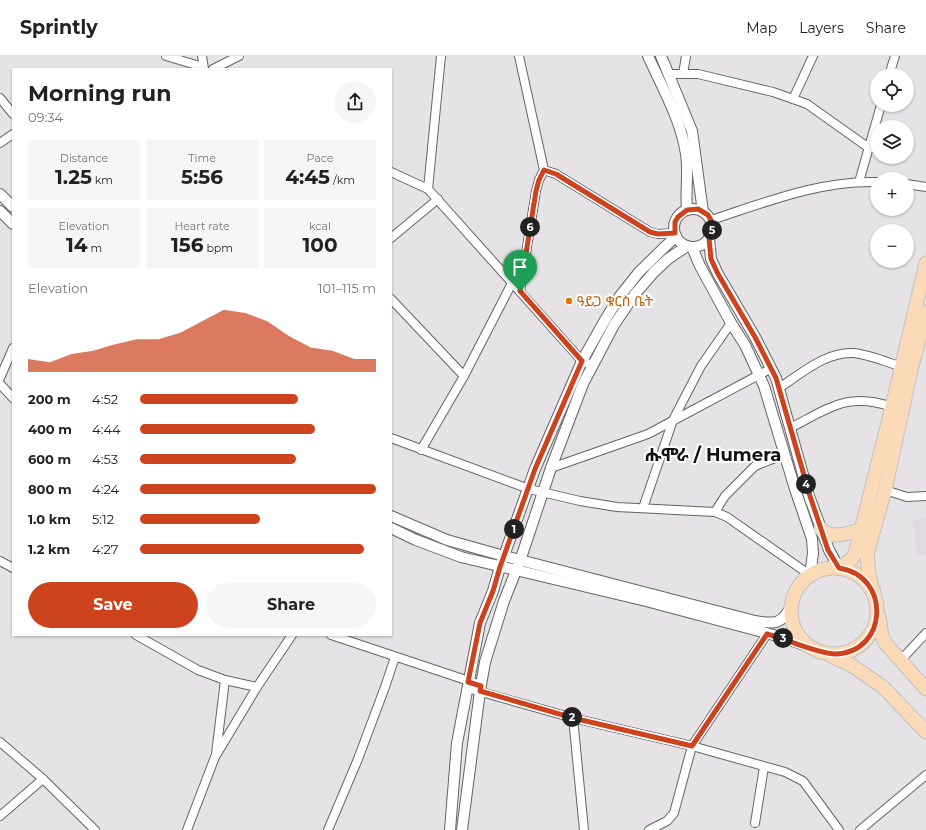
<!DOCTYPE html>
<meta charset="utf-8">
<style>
:root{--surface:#fff;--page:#f6f6f6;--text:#222;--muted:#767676;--line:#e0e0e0;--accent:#cc431d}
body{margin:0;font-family:Montserrat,"Noto Sans Ethiopic",sans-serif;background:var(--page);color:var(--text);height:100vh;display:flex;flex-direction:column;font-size:15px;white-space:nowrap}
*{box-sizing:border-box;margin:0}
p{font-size:13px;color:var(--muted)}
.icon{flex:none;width:22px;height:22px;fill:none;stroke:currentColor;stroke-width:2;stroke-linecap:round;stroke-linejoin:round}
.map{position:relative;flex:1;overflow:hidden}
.side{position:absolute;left:12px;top:12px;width:380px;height:568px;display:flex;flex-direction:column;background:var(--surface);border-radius:0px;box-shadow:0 1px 3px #0004}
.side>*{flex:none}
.fabs{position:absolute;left:870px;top:12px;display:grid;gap:8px}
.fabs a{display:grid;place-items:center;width:44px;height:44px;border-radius:50%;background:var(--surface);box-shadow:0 1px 3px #0004;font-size:20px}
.pin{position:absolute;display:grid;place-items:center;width:34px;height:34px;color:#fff;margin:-41px -17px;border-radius:50% 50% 50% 0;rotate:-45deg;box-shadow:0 0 4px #0007}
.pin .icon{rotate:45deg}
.km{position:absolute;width:20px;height:20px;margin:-10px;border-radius:50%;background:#222;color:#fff;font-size:11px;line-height:20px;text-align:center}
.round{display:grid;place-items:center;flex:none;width:42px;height:42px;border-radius:21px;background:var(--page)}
.headline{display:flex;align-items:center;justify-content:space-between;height:68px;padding:0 16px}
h1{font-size:22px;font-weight:700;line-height:30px}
.figures{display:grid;grid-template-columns:repeat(3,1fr);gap:6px;height:68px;padding:4px 16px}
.figures div{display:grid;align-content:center;border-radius:0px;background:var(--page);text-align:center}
.figures b{font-size:20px;font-weight:700}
.figures small{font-size:11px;font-weight:400}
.figures p{font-size:11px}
.chart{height:112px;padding:8px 16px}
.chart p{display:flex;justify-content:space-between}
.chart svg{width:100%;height:72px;margin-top:4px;fill:var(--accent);opacity:.7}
.primary-button{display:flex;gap:8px;margin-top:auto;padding:8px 16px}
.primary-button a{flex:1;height:46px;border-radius:24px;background:var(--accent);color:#fff;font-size:16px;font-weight:700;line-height:46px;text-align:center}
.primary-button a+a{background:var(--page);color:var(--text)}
ul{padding:0 16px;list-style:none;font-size:13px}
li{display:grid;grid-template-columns:64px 48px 1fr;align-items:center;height:30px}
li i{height:10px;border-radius:5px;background:var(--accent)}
header{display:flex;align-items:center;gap:24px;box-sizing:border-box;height:56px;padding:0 20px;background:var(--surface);border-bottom:1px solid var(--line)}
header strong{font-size:19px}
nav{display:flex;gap:22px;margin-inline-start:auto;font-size:14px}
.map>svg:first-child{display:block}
</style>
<header>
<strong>Sprintly</strong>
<nav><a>Map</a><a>Layers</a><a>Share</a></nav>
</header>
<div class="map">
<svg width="926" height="774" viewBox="0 0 926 774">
<rect width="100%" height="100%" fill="#e5e3e6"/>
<polygon fill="#e0d8e2" points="926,462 926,498 917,499 913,464"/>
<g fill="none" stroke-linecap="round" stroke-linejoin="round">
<defs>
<g id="minor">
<polyline points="166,0 203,11"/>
<polyline points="202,0 204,13"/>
<polyline points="519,0 544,114 539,124 536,135 520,235"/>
<polyline points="213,13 239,0"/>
<polyline points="669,18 698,18 773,36 793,43 807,48 869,92"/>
<polyline points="683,18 686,0"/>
<polyline points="889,19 895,0"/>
<polyline points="0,42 13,58"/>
<polyline points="793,43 813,0"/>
<polyline points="0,87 13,78"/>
<polyline points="544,114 556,118 650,176 658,178 675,177"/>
<polyline points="391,116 428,133 582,305 592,309"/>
<polyline points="859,126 881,49"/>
<polyline points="907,128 926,131"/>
<polyline points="428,133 441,0"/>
<path d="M711,164C764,147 820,124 877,126"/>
<polyline points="391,182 438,143"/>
<polyline points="391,243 464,320"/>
<polyline points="0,322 13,292"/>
<polyline points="0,328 13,342"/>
<path d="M779,332C801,318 826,295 854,297C871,299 889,307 905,312"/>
<path d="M790,372C828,353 848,335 892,351"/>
<polyline points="391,382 529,433 580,445 617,451 715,456 727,461 810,519"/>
<polyline points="421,394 464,320 512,227"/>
<polyline points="551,412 648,378 770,313"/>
<polyline points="885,434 907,441 926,440"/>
<polyline points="643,452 673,364 701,310 731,267"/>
<polyline points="715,456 725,440 755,410 785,398"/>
<polyline points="0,505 13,512"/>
<polyline points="136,579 198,614 225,624 257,631"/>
<polyline points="331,579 481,629"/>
<polyline points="900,605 926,577"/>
<polyline points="467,632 573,662 692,690 785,716 803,725 839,774"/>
<polyline points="573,662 584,774"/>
<polyline points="0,686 43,723 95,774"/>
<polyline points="216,698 225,624"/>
<polyline points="0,760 43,723"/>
<polyline points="755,767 764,711"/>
<polyline points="187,774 215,701 257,631 292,579"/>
<polyline points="328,774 358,703 385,631 395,601"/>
<polyline points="649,774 667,765 674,757 692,690 767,578"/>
<polyline points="860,774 926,719"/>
</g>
<g id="tertiary">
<path d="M648,0C662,31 681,64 686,98C689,117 685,135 687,154"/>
<polyline points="661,0 692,75 703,156"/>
<polyline points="0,138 13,151"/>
<circle cx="693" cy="172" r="19"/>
<polyline points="0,155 13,168"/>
<polyline points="709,182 711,203 718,218 755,281 776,322 809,440 829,494 839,512"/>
<polyline points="692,191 700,210 731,267 745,289 764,330 795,433 812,483 813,497 810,519"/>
<path d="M391,460L447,484L504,500L755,565C774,568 782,569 791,550"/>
<polyline points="391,472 416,484 461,501 646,545 785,582 813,592"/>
<polyline points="450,774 457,687 480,567 493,535 500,511 535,413 582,305 605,264 620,240 639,216 676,180"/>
<polyline points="462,774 480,635 485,606 504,545 520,505 551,412 583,328 614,269 635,238 654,216 668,203 687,190"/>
</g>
<g id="primary">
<path d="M821,473C833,484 846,477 861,474"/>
<polyline points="839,512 852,503 855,498 892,351 926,207"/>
<circle cx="834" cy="555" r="43"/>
<polyline points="875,541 869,519 867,498 885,434 911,314 926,256"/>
<polyline points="879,561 882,580 885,587 926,633"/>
<polyline points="829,599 851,609 883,631 926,676"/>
</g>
</defs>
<use href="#minor" stroke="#656366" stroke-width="10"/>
<use href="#tertiary" stroke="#656366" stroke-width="12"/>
<use href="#primary" stroke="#c1c1c1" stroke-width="15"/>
<use href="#minor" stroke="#fff" stroke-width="8"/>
<use href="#tertiary" stroke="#fff" stroke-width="10"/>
<use href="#primary" stroke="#fbdab8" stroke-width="13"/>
</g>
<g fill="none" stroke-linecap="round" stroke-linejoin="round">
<defs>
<path id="route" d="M544,114L556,118L650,176L658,178L675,177V166L678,161L687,154L698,153L708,159L711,164L712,173L709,182L711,203L718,218L755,281L776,322L810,440L828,494L839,512C892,520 888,597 835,598C819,598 786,583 767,578L692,690L573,662L480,635L481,630L468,626L480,567L493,535L500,511L535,413L582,305L520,235L536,135L539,124Z"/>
</defs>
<use href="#route" stroke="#fff" stroke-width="8"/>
<use href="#route" stroke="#cc431d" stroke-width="5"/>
</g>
<circle fill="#e8710a" stroke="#fff" stroke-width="1.5" cx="569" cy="245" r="4"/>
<g text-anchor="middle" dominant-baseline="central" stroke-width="4" stroke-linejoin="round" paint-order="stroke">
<g font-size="14" fill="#c56008" stroke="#fff" text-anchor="start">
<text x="577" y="245">ዓይጋ ቁርስ ቤት</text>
</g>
<g font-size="18" font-weight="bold" fill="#111112" stroke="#fff">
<text x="713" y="399">ሑሞራ / Humera</text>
</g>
</g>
</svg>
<div class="fabs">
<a><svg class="icon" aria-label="locate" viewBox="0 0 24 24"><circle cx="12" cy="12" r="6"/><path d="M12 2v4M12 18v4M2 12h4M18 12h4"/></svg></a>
<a><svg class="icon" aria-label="layers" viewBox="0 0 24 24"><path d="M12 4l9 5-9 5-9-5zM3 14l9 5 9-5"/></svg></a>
<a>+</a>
<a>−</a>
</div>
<div class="pin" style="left:520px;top:235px;background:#1e9e55"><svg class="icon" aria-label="arrive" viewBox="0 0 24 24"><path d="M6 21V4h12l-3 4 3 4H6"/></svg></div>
<b class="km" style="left:514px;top:473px">1</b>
<b class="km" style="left:572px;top:661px">2</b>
<b class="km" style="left:783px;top:582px">3</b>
<b class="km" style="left:806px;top:428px">4</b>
<b class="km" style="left:712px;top:174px">5</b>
<b class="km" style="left:530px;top:171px">6</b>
<section class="side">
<div class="headline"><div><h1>Morning run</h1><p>09:34</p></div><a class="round"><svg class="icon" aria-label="share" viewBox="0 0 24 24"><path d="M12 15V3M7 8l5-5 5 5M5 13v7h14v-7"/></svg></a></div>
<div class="figures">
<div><p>Distance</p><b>1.25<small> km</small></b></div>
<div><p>Time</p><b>5:56</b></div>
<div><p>Pace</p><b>4:45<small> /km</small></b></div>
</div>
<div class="figures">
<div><p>Elevation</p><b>14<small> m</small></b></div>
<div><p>Heart rate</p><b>156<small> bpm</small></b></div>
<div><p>kcal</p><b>100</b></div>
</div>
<div class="chart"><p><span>Elevation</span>101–115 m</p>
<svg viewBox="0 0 160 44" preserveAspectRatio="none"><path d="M0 44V36L10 38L20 33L30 31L40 27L50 24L60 24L70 20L80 13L90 6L100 8L110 13L120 22L130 29L140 31L150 36L160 36V44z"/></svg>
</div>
<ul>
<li><b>200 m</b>4:52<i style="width:67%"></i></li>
<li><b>400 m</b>4:44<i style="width:74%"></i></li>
<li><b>600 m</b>4:53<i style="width:66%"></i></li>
<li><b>800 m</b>4:24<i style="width:100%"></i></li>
<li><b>1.0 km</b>5:12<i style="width:51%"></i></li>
<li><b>1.2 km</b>4:27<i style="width:95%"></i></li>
</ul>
<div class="primary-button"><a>Save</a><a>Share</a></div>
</section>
</div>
